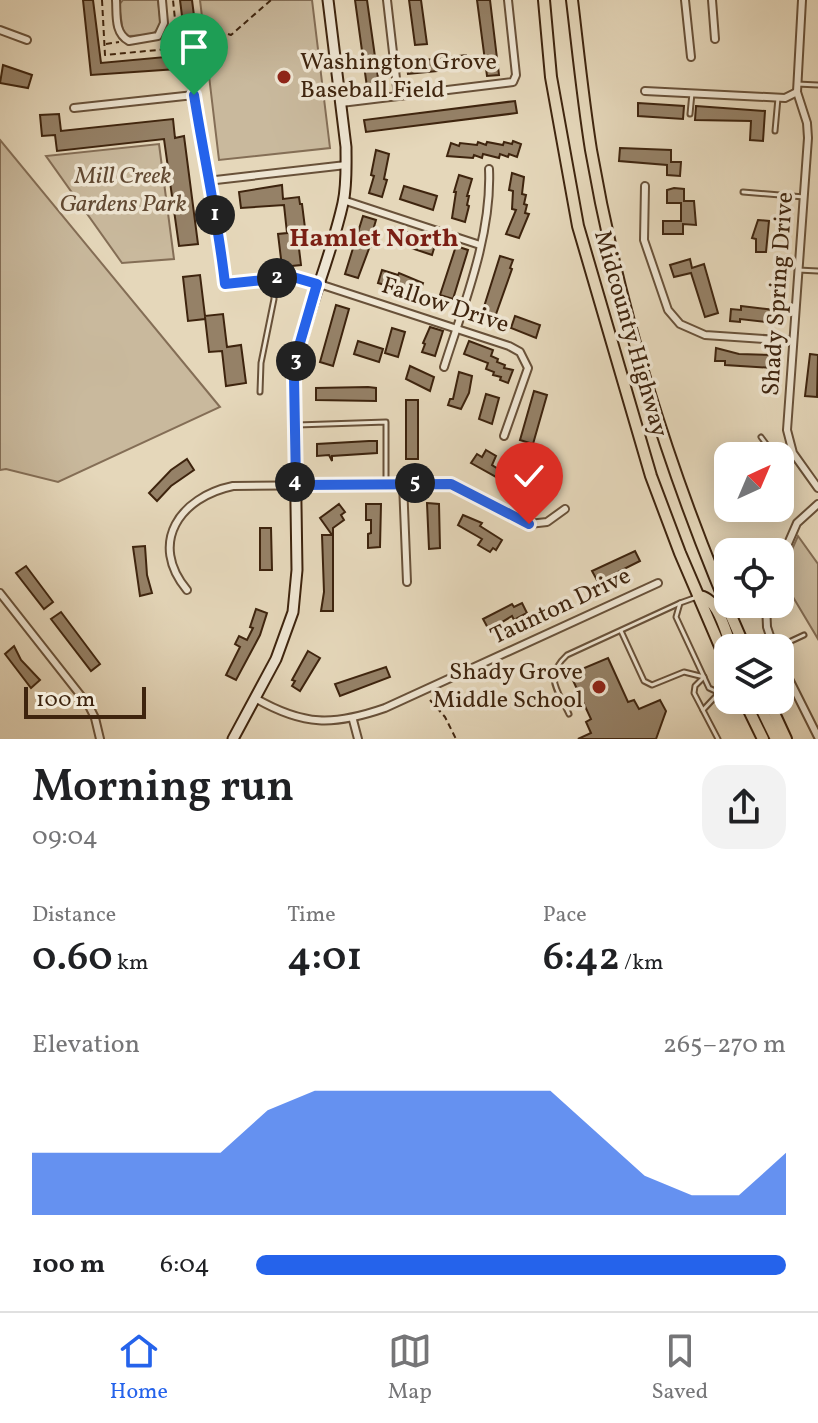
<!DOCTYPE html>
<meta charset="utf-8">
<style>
:root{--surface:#fff;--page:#f2f2f2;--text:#202124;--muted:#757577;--line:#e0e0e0;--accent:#2563eb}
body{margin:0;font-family:Vollkorn,serif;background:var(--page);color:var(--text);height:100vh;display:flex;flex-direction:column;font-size:30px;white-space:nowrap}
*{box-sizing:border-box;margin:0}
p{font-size:26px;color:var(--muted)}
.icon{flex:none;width:44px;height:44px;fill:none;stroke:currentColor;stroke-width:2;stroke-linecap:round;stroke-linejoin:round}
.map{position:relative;height:739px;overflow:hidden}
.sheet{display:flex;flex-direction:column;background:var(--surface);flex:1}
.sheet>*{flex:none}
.needle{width:52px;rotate:44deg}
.controls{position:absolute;left:714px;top:442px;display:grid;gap:16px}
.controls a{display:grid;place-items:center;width:80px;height:80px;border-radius:16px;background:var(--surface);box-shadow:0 4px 20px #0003;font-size:40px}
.scale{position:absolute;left:24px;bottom:20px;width:122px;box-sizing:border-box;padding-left:8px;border:4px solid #3e240e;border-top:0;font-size:22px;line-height:28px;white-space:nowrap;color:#3e240e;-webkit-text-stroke:6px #eee5d2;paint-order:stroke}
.pin{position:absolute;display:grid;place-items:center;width:68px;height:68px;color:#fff;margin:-82px -34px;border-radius:50% 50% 50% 0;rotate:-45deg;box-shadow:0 0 8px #0007}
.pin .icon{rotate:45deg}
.km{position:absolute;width:40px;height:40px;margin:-20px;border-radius:50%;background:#222;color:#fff;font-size:22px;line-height:40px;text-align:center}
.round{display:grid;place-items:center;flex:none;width:84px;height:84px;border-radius:24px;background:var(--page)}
.headline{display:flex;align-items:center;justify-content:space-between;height:136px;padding:0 32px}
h1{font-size:44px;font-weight:600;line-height:60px}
.metrics{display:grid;grid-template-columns:repeat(3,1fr);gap:12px;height:136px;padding:8px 32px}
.metrics div{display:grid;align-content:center}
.metrics b{font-size:40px;font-weight:600}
.metrics small{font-size:22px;font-weight:400}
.metrics p{font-size:22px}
.chart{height:224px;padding:16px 32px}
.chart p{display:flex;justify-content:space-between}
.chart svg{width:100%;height:144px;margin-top:8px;fill:var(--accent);opacity:.7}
ul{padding:0 32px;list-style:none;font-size:26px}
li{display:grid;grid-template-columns:128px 96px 1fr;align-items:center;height:60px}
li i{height:20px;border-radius:10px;background:var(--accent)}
.dock{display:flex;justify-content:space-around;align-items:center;height:112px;border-top:2px solid var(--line);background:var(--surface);font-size:22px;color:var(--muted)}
.dock a{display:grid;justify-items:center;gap:4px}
.dock .selected{color:var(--accent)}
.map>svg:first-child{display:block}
</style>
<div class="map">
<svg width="818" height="739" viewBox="0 0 818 739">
<rect width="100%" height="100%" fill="#e5d7ba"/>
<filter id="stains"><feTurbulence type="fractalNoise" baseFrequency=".0025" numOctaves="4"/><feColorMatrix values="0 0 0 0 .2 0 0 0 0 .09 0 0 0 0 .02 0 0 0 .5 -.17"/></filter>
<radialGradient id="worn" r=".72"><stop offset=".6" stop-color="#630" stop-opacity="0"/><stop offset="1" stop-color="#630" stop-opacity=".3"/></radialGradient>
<g fill="#c9b99d" stroke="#846e56" stroke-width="2">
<polygon points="123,0 158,0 161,26 152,35 129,36 123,32 119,5"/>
<polygon points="200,0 312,0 330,148 219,160"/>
<polygon points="0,140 220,407 58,482 6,469 0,470"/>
<polygon points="159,144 174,259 122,263 46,156"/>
<polygon points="798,536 818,564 818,639 790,592 780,587 780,576"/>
</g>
<g fill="#958167" stroke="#3e240e" stroke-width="2">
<polygon points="83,0 93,0 101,63 176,56 177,69 91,75"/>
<polygon points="180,0 192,0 199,55 187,56"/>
<polygon points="355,0 367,0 379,85 367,87"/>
<polygon points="409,0 421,0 427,44 415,45"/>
<polygon points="477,0 490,0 499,75 487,76"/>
<polygon points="466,55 467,68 408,74 406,62"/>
<polygon points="3,65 32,75 28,88 0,83"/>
<polygon points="515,101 517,113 366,132 364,120"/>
<polygon points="638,103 684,106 683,119 638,116"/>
<polygon points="696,106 765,111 763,141 750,140 751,121 695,120"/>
<polygon points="59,114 61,131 173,119 175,138 184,136 198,244 179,246 164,139 57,151 55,135 42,136 40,115"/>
<polygon points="513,141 521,144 517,157 509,154 508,157 500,154 499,158 483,154 482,158 474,155 473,158 447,156 451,143 459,146 460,143 477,145 478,142 486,145 487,142 503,145 504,142 512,144"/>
<polygon points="620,148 671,150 671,162 681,162 680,176 667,175 667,165 619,161"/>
<polygon points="376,150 389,154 384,179 387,180 382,197 369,193 374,176 371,175"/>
<polygon points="512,173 524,177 522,194 526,195 524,204 527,205 525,213 529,214 519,238 506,234 516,210 512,209 513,191 509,190"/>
<polygon points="459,175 472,179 467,196 469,196 467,205 469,206 465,222 452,218 456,192 454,192"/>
<polygon points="282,185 283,199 299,197 300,204 302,204 305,228 303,231 297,232 301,265 282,267 278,234 287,233 284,205 241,208 239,192"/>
<polygon points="404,186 437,196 433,210 400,199"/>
<polygon points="674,188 684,189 684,201 694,201 696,225 683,224 683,234 663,234 663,221 681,221 681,203 667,203 667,190"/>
<polygon points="363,216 376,220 371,237 377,240 374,247 370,246 358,278 345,274"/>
<polygon points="758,220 769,221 766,252 756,252 756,239 752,238"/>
<polygon points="395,228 436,242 432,255 390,241"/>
<polygon points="456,246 468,250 453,299 440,295"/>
<polygon points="500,256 513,260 510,268 512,269 495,317 482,313"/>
<polygon points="690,259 692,268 704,264 718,313 705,317 691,273 674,277 670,265"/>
<polygon points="382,270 398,275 399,273 423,283 419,295 378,283"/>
<polygon points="200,275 205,316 223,314 227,347 241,345 246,383 226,386 222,351 209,352 205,317 205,319 188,321 183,277"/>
<polygon points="336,305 349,309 333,366 320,362"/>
<polygon points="741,306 775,310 774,323 740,319 740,322 730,321 731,309 741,310"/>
<polygon points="515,316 540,325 536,338 511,328"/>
<polygon points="430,327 443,331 435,356 422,352 425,344 423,343"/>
<polygon points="392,328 405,332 398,357 385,353"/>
<polygon points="358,341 383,349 379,362 354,354"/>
<polygon points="469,341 493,350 491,356 498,359 497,362 505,365 504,368 513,370 508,383 500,380 501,377 493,375 494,372 486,369 488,363 464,354"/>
<polygon points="716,348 739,354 774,355 773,368 725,365 725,361 715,361"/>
<polygon points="810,354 818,355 817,397 805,396"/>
<polygon points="410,366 434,377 430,391 406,379"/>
<polygon points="459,372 472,376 469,393 461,409 448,405 450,399 453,399"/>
<polygon points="368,387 376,388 376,401 316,400 316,388"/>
<polygon points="534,391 547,395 533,444 520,440"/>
<polygon points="486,394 499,398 492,424 479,419"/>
<rect x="406" y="400" width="12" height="59"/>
<polygon points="369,441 377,441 377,453 332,456 332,461 329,455 317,456 317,444"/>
<polygon points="486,450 496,456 492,465 503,472 507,466 514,470 511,474 537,488 532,497 471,463 477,454 482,457"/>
<polygon points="187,459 194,470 171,486 157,501 149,493 171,470"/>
<polygon points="427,503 439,504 440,548 429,549"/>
<polygon points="339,504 345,512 341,515 344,520 333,528 333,611 321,611 324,592 322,535 332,535 320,518"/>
<polygon points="366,504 381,504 380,547 368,548 368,534 371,533 371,520 366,520"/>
<polygon points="463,515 482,523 480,526 502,540 496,550 493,548 490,552 478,545 482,539 458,525"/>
<polygon points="260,528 271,528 272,570 260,570"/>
<polygon points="145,546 147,575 152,593 140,596 133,547"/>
<polygon points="635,551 640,561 598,582 592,571"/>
<polygon points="26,566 53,602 44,609 16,573"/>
<polygon points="522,603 527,613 514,620 512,616 489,630 483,619 512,604 514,607"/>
<polygon points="256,609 267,613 260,635 236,680 226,675 240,647 235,644 239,636 247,640 253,628 250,627"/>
<polygon points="61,612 100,664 91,671 51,619"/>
<polygon points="14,646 21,660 40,680 31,688 5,654"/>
<polygon points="308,651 320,658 300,691 292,686 295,681 292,680"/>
<polygon points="608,658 628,702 634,700 639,709 660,700 666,711 656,739 578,739 591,733 586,722 591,719 570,674"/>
<polygon points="386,667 390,677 340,696 335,684"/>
</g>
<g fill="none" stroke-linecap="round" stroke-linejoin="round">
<defs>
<g id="lane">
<polyline points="797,84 818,85"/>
<polyline points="690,114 692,93"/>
<polyline points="775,131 778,98"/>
<polyline points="743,192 804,197"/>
<polyline points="798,270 818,271"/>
<polyline points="260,392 261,363 274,299 273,283"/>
<polyline points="297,425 386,422 386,483"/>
<polyline points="761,437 775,456"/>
<polyline points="780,462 793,453"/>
<polyline points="694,598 680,603 676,617 709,688 728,697"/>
<polyline points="621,631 644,681 652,685 684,672 704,677 695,686 694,693 718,739"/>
<polyline points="776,648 804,635"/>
<polyline points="703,710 717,695"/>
<path d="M569,714C558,690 543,677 567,655L680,603"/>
</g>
<g id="street">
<path d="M116,0C117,15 114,33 129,41L158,36L164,23L162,0"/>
<polyline points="387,0 398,96"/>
<polyline points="685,0 691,57"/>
<polyline points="712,0 715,39"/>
<polyline points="802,0 797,92 807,123 808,138 787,430 793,453 818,488"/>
<polyline points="0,30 27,40"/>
<polyline points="645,91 785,98 797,92"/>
<polyline points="341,103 513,82 516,75 508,0"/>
<path d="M74,108L194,95C204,158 218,220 225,284L301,278L509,346L520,352L528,368L504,436"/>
<polyline points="207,181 346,165"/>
<polyline points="645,186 644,240 668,310 680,324 705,335 793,341"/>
<polyline points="343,200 480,245"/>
<path d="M444,367C464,304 492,235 489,169"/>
<polyline points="403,483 407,582"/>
<polyline points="780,562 797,523 818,504"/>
<path d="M187,590C148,543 180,497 233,486L451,484L529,524L547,522L565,509"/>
<polyline points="0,593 89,706 95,718 100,739"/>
<polyline points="766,604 767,627 774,648"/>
<polyline points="780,661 818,737"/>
<path d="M255,698C304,726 333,726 385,708L658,583"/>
<polyline points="353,720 358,739"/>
</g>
<path id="secondary" d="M233,739L276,659L293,612L297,570L294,376C304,316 330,262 343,203C347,185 346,166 346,147L328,0"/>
<g id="primary">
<polyline points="544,0 551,77 578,226 651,476 680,553 728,665"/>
<path d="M572,0C578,50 583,100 591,150C621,321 675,490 745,648"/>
<path d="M698,596C718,597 725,631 732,648"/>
<polyline points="744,700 763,739"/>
<polyline points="757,700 776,739"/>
<polyline points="768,700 786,739"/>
</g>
</defs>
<use href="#lane" stroke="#685139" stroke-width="7"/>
<use href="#street" stroke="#685139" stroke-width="10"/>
<use href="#secondary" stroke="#3e240e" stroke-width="13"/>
<use href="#primary" stroke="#3e240e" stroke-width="14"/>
<g stroke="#3e240e" stroke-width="2" stroke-dasharray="6 4" stroke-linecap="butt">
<polyline points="102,0 105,55 178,48 173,0"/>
<polyline points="228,34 231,35 271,0"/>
<polyline points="106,44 119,42"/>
<polyline points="169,48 168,38 176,37"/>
<polyline points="430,700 445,717 456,739"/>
</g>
<use href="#lane" stroke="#eee5d2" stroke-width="3"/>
<use href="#street" stroke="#eee5d2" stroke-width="6"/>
<use href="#secondary" stroke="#eee5d2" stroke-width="9"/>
<use href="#primary" stroke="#e5d7ba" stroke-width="10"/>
</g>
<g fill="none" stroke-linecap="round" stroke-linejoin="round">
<defs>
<path id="route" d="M194,95C204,158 218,220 225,284L293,277L317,284L299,346L294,376L296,485L451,484L529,524"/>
</defs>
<use href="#route" stroke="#fff" stroke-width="16"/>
<use href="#route" stroke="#2563eb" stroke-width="10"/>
</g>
<g fill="#8f2418" stroke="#eee5d2" stroke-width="3">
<circle cx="284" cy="77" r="8"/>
<circle cx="599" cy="687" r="8"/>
</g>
<g text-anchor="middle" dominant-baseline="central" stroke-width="7" stroke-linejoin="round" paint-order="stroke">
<g font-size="24" fill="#3e240e" stroke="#eee5d2" text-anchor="start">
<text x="300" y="63">Washington Grove<tspan x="300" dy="28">Baseball Field</tspan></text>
<text x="583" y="673" text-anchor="end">Shady Grove<tspan x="583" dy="28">Middle School</tspan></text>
</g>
<g font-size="24" font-style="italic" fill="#614932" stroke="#eee5d2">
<text x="123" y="177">Mill Creek<tspan x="123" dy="28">Gardens Park</tspan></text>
</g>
<g font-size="24" fill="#3e240e" stroke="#eee5d2">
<text transform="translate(779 294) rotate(-86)">Shady Spring Drive</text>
<text transform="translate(445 306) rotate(18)">Fallow Drive</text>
<text transform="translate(630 334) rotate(74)">Midcounty Highway</text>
<text transform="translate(561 607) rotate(-25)">Taunton Drive</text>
</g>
<g font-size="26" font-weight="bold" fill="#7a1f14" stroke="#eee5d2">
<text x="374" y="239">Hamlet North</text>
</g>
</g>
<rect width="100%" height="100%" filter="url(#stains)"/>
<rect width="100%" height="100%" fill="url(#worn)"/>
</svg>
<div class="controls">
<a><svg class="needle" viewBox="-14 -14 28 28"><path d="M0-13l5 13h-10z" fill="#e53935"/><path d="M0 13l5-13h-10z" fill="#757577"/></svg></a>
<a><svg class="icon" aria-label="locate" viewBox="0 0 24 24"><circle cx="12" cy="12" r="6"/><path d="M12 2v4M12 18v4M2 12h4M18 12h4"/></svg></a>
<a><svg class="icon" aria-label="layers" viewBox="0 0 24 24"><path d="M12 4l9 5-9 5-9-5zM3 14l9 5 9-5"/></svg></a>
</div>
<div class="scale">100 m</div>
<div class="pin" style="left:194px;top:95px;background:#1e9e55"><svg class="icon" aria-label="arrive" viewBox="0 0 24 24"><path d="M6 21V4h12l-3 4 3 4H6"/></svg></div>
<div class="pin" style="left:529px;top:524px;background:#d93025"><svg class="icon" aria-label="check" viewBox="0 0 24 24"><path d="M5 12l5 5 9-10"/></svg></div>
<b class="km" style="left:215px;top:215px">1</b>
<b class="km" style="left:277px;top:278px">2</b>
<b class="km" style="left:296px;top:361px">3</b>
<b class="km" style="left:295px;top:482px">4</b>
<b class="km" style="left:415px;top:483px">5</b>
</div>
<section class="sheet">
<div class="headline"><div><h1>Morning run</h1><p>09:04</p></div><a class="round"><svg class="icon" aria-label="share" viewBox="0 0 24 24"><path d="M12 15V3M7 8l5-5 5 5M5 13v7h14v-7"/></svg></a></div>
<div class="metrics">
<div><p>Distance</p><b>0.60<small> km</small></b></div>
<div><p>Time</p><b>4:01</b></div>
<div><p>Pace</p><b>6:42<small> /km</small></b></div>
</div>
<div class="chart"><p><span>Elevation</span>265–270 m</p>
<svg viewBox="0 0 160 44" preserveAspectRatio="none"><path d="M0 44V25L10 25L20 25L30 25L40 25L50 12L60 6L70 6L80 6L90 6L100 6L110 6L120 19L130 32L140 38L150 38L160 25V44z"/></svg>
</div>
<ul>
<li><b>100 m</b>6:04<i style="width:100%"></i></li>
</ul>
</section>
<nav class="dock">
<a class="selected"><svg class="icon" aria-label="home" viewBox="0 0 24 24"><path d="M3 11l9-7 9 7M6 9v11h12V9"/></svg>Home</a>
<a><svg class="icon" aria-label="map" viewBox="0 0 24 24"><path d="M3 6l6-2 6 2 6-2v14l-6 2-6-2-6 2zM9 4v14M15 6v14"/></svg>Map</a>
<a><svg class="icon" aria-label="saved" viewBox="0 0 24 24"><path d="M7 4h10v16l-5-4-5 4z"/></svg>Saved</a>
</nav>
